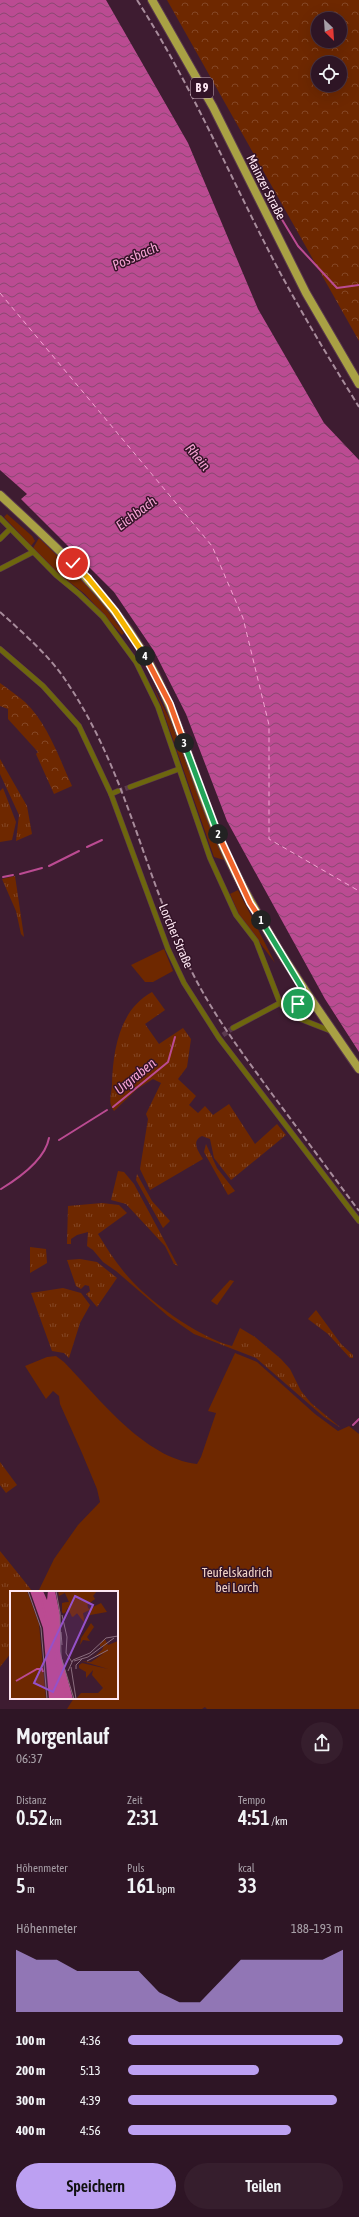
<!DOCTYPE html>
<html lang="de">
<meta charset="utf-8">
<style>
:root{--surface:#2e1525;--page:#361e2d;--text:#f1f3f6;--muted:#a79fa7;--line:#493442;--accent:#bca0f2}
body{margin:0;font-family:"Asap Condensed",sans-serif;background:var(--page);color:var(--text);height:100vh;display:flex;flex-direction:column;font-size:15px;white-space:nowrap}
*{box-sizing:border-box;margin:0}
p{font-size:13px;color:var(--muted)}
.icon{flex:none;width:22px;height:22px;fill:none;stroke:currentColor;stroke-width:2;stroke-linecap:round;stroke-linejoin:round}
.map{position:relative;height:1709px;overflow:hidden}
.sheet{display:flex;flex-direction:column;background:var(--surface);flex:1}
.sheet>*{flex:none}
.needle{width:26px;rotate:155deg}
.buttons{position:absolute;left:311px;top:12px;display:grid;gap:8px}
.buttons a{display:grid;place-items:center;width:36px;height:36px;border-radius:50%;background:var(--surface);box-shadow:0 4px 16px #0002,0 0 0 1px var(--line);font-size:20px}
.pin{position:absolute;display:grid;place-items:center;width:34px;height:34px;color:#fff;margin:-17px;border:2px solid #fff;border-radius:50%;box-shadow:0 1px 4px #0007}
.km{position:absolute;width:20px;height:20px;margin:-10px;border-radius:50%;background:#222;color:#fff;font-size:11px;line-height:20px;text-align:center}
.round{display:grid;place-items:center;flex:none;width:42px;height:42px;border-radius:21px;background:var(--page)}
.overview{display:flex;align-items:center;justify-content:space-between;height:68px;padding:0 16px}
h1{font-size:22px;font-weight:600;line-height:30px}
.figures{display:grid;grid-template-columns:repeat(3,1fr);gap:6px;height:68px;padding:4px 16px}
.figures div{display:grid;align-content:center}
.figures b{font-size:20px;font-weight:600}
.figures small{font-size:11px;font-weight:400}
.figures p{font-size:11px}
.chart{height:112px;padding:8px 16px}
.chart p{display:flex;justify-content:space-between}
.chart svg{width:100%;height:72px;margin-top:4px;fill:var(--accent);opacity:.7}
.action{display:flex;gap:8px;margin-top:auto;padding:8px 16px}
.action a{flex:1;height:46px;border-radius:24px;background:var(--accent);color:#111;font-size:16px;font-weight:600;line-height:46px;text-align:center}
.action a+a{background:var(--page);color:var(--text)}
ul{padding:0 16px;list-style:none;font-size:13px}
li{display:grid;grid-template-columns:64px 48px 1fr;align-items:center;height:30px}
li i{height:10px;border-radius:5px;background:var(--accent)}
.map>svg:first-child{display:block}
</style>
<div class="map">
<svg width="359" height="1709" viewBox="0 0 359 1709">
<defs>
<pattern id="grass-tufts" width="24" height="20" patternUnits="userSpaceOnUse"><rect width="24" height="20" fill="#6e2800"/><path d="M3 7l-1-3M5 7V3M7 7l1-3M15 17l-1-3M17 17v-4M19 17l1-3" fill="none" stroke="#844726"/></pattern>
<pattern id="forest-crowns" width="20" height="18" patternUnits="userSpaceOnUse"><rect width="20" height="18" fill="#6e2800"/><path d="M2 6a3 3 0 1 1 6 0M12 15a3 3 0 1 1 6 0" fill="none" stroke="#844726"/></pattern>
<pattern id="water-waves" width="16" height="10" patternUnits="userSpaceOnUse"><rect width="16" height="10" fill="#bb4b92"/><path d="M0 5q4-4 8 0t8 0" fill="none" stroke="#894871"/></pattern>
</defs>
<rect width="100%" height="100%" fill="#3e1c31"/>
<g fill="url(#grass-tufts)">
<polygon points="0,759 27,806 32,834 16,841 19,815 0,774"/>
<polygon points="3,788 16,822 12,840 0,842 0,791"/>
<polygon points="15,876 24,937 21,934 16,911 2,879"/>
<path d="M152,992L165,1010L145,1024L159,1044L183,1028L191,1039L187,1067L178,1079L196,1096L189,1105L198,1113L205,1106L213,1115L229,1104L255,1144L277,1124L286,1135L231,1180L214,1158L210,1139L202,1136C191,1141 198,1151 203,1159L150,1190L140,1169L148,1119L146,1114L161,1083L153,1079L137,1089L114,1111C107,1102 112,1095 112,1084C113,1051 119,1010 152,992Z"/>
<polygon points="206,1144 217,1168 235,1191 228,1195 204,1152"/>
<polygon points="118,1171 124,1172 134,1184 178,1266 174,1264 165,1246 126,1204 111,1200"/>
<polygon points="137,1174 152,1201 170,1221 163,1228 136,1180"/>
<path d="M102,1203L119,1205L127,1213L98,1234C106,1247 114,1260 124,1272C146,1300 198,1337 232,1346L240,1328L255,1337L281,1359L290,1369L301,1391L311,1403L341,1428L324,1417L256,1358L194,1334L168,1316L116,1271L103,1262L93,1250L87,1246L88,1232L77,1235L71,1239V1244H67L68,1206Z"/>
<polygon points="30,1247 46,1249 47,1263 30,1273"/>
<polygon points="80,1259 97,1262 117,1278 97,1307 86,1294 90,1291 89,1286 85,1285 81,1289 76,1286 67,1260"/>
<polygon points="230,1280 234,1281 217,1305 211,1301"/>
<polygon points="63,1288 81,1293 90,1305 80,1323 69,1358 64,1353 52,1351 31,1293"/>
<polygon points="316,1310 341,1344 353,1355 353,1358 350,1358 328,1334 308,1319"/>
<polygon points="0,1462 17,1485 6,1493 0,1485"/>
<polygon points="0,1551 33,1592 11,1592 11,1653 0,1667"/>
</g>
<g fill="url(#forest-crowns)" fill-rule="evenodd">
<path d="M167,0H359V341ZM318,19H340V41H318ZM318,63H340V85H318Z"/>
<path d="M0,683C8,689 17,695 25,702C48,724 59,758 72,786L54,794L36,754L38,752L8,719V709L0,706Z"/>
</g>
<g fill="#6e2800">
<polygon points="7,514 32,536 35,541 31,546 4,517"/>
<polygon points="39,538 79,577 101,602 124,633 122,635 85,594 59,574 33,548"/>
<polygon points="150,680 175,730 224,860 214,857 161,705"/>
<polygon points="238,890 275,963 239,915 230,894"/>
<polygon points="164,949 173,971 153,982 145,982 131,965"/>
<path d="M235,1353L257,1362L315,1414L338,1431L349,1426L359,1434V1709H207L205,1707L202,1709H67L74,1698H117V1592H38L54,1559L78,1525L100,1502L97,1489L82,1453L60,1404L59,1396L53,1391L46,1399L25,1366L47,1357L56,1356L64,1362C99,1398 144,1458 197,1464L201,1457L216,1413L208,1411Z"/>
</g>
<polygon fill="url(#water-waves)" points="0,0 106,0 188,143 258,309 324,423 359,460 359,1052 325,999 227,821 186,714 154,651 114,592 21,499 27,494 0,470"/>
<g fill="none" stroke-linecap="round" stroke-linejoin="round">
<g stroke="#bb4b92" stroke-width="2">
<polyline points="272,203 298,246 337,288 359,285"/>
<polyline points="87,847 102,840"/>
<polyline points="49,866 79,851"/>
<polyline points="20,874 42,868"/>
<polyline points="3,877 13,875"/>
<polyline points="113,1107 168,1062 175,1037"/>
<polyline points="59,1140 107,1110"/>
<path d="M1,1189C19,1178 45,1160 49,1138"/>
<polyline points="353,1425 359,1419"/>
</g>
<polyline stroke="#f6a2d3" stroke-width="1" stroke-dasharray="5 4" stroke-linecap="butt" points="0,293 212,546 243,618 269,725 269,839 359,891"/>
<g stroke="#5b3a4e" stroke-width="5" stroke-dasharray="5 2.5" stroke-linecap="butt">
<polyline points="118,791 130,787"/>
<polyline points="223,1035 233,1028"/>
</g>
<defs>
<g id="street">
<polyline points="0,518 56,575 79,594 103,617 136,662 158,707 210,858 236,915 256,941 280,1003 290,1015 331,1031"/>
<polyline points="0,539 10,529"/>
<polyline points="0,569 33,552"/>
<polyline points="0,649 43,686 79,726 111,794 168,949 184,983 219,1038 359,1221"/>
<polyline points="130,787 179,769"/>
<polyline points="111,794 118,791"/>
<path d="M286,1011C298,1008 303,1000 302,988"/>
<polyline points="298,1018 315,1007"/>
<polyline points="233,1028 280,1003"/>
</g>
<g id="primary">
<polyline points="152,0 213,107 306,293 359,384"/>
<path d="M0,495C52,543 104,589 141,649C177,707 192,774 219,837C255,921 307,994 359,1069"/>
</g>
</defs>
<use href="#street" stroke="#59384c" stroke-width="6"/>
<use href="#primary" stroke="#59384c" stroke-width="10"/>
<use href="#street" stroke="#6d660e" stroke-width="5"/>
<use href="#primary" stroke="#a9a144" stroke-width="8"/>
<g stroke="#a88c9c" stroke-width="2" stroke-dasharray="6 3" stroke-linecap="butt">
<path d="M137,0C191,84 230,177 276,265C302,314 330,360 359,407"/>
<path d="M0,612C21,631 45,652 62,675C127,768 142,872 191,970C213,1015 243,1054 272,1094C301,1133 330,1172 359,1211"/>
</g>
</g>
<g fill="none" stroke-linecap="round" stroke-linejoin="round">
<defs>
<polyline id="split-1" points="261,920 302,988 302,998 298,1004"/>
<polyline id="split-2" points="218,834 250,903 261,920"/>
<polyline id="split-3" points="184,743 218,834"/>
<polyline id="split-4" points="145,656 170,704 184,743"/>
<polyline id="split-5" points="88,578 115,611 145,656"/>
<polyline id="split-6" points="73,563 88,578"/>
</defs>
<use href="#split-1" stroke="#fff" stroke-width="8"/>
<use href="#split-2" stroke="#fff" stroke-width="8"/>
<use href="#split-3" stroke="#fff" stroke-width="8"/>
<use href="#split-4" stroke="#fff" stroke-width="8"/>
<use href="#split-5" stroke="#fff" stroke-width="8"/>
<use href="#split-6" stroke="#fff" stroke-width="8"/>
<use href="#split-1" stroke="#22a559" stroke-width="5"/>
<use href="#split-2" stroke="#f0652b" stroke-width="5"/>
<use href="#split-3" stroke="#22a559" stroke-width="5"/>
<use href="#split-4" stroke="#f0652b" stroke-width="5"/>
<use href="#split-5" stroke="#f5b400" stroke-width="5"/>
<use href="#split-6" stroke="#f5b400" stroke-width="5"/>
</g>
<g text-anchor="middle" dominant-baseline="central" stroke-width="3" stroke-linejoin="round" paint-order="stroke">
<rect fill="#331327" stroke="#c0a7b5" stroke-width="1" x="191" y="78" width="22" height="20" rx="3"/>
<g font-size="12" font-weight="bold" fill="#fde6f2">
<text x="202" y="88">B 9</text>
</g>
<g font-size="13" fill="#fde6f2" stroke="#331327">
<text transform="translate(266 187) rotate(63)">Mainzer Straße</text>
<text transform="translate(176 936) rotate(67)">Lorcher Straße</text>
</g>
<g font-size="13" fill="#f0d2c5" stroke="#331327">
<text x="237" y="1572">Teufelskadrich<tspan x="237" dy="15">bei Lorch</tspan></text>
</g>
<g font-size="14" font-style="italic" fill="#f6a2d3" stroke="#331327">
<text transform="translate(135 256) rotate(-24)">Possbach</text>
<text transform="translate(198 457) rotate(50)">Rhein</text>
<text transform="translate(136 513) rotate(-37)">Eichbach</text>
<text transform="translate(135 1076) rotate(-39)">Urgraben</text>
</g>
</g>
<g transform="translate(10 1591)">
<rect width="108" height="108" fill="#3e1c31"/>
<path d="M91,12L97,21L80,24L79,18Z" fill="#6e2800"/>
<path d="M0,0H17L29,33L36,108H0ZM48,0H87L83,5L85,8L79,7L75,14H77L79,19L73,22L74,31L67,22L62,26L58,17L52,22V12L59,11L58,4L55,2L49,5ZM81,32L84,36L77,46L80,50L73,49L70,54L71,47ZM95,48L98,54L108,50V108H66L71,102H88L93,97L82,84L83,79L76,87V81L69,77V74L72,72L98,78L72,70L81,71L93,63L84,66L92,59L94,54L90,56V53Z" fill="#6e2800"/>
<path d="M54,0H70L73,9L79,7V0L85,8L77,14L79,19L73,22L74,31L67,22L63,26L57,16L56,21L53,23L52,12L59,11ZM96,86H103L100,91L108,99L105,108H75L80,102L93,103L96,100L92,87Z" fill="#6e2800"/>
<path d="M20,0H33L37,9L38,0H45L50,24V60L63,108H39L33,37Z" fill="#bb4b92"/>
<path fill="none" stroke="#bb4b92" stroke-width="2" d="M29,0L38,35L49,52L45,68L58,108M6,90L27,78H32L33,81"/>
<path fill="none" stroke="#8a6d7e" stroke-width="1" d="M18,0L31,37L37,108M46,0L50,22L51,66L64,108M52,24L57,46L56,62L62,71M51,41L52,54M64,70L78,66L104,47M77,70L98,59M61,76L66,108M66,78V74L72,68M58,80L63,69L80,62L96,47L108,45"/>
<path fill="#9551c9" fill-opacity="0.15" stroke="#9551c9" stroke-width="2" d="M65,5L83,14L43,101L24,92Z"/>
<rect width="108" height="108" fill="none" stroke="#fde6f2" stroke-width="2"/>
</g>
</svg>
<div class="buttons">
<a><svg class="needle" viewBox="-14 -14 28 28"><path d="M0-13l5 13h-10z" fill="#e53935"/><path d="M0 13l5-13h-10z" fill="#a79fa7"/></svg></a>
<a><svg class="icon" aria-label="locate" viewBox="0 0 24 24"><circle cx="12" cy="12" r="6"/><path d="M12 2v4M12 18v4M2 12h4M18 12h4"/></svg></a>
</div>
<div class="pin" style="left:298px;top:1004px;background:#1e9e55"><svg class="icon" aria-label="arrive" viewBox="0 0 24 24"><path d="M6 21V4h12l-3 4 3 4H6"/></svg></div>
<div class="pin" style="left:73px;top:563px;background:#d93025"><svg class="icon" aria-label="check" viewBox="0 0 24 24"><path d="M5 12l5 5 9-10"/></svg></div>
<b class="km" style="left:261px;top:920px">1</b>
<b class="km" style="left:218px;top:834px">2</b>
<b class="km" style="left:184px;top:743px">3</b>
<b class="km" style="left:145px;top:656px">4</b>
</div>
<section class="sheet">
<div class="overview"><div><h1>Morgenlauf</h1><p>06:37</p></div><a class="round"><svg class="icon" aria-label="share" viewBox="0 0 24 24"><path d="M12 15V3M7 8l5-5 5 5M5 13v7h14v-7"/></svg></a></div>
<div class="figures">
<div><p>Distanz</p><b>0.52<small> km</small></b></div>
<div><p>Zeit</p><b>2:31</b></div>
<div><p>Tempo</p><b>4:51<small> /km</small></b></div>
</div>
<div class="figures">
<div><p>Höhenmeter</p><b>5<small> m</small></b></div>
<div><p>Puls</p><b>161<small> bpm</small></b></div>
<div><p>kcal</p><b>33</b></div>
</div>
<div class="chart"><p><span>Höhenmeter</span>188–193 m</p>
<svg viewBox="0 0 160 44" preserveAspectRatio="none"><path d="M0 44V6L10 12L20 12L30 19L40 19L50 19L60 19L70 32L80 38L90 38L100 25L110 12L120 12L130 12L140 12L150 12L160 6V44z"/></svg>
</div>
<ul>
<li><b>100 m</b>4:36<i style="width:100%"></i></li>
<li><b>200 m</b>5:13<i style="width:61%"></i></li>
<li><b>300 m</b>4:39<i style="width:97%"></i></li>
<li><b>400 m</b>4:56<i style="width:76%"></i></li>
</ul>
<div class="action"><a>Speichern</a><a>Teilen</a></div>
</section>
